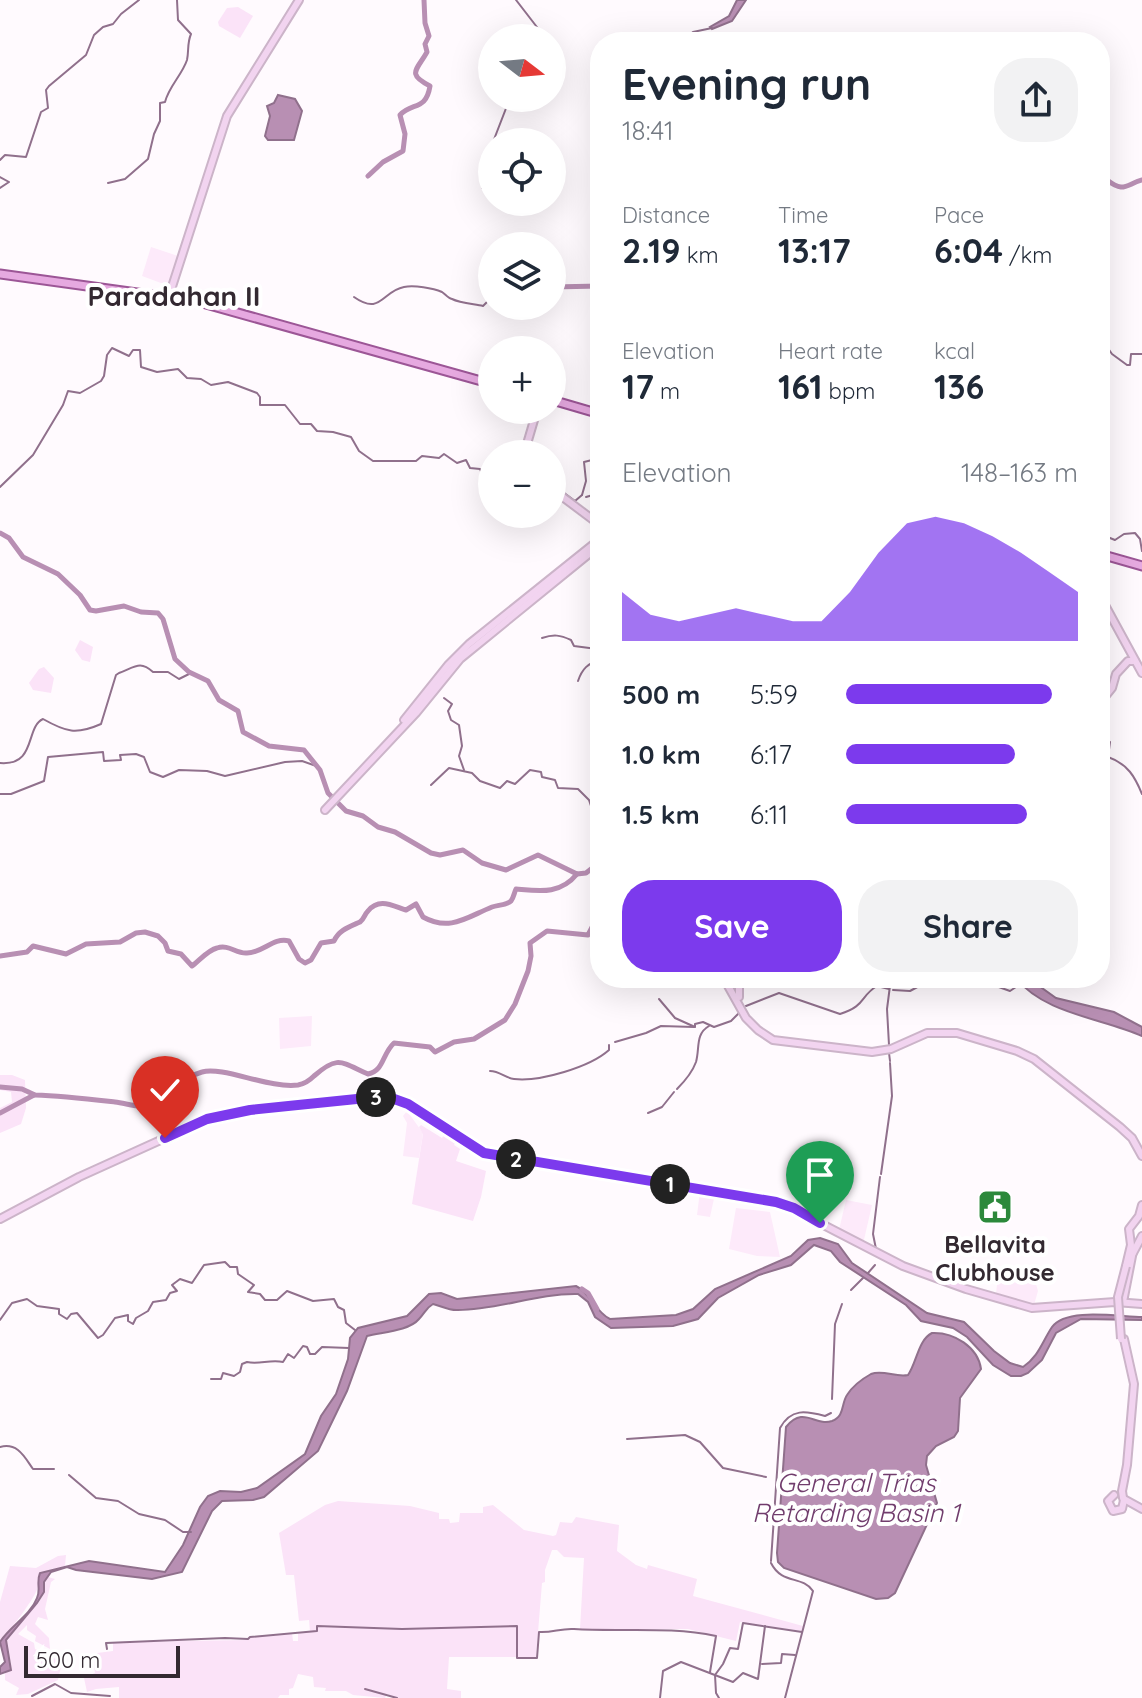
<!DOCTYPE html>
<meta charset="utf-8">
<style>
:root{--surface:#fff;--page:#f2f2f3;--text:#1f2937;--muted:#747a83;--accent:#7c3aed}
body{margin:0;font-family:Quicksand,sans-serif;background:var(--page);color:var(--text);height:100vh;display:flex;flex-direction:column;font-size:30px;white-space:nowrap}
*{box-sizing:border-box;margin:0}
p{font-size:26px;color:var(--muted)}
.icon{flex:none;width:44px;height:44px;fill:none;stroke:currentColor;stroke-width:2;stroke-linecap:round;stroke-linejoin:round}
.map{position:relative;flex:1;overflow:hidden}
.panel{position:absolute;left:590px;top:32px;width:520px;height:956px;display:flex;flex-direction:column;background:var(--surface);border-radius:32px;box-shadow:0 8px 32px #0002}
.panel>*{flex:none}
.needle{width:52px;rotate:106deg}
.controls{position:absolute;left:478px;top:24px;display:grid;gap:16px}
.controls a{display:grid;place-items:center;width:88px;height:88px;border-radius:50%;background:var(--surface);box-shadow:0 8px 32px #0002;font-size:40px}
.scale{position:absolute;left:24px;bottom:20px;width:156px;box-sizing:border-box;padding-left:8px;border:4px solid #332931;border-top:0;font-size:22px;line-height:28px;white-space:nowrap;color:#332931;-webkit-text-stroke:6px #fff;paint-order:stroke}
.pin{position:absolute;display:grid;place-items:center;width:68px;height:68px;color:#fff;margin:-82px -34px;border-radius:50% 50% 50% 0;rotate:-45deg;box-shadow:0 0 8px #0007}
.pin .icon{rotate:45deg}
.km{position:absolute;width:40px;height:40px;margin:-20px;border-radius:50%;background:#222;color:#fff;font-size:22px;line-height:40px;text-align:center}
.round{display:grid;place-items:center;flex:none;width:84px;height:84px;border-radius:32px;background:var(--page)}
.headline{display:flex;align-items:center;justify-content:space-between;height:136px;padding:0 32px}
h1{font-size:44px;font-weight:700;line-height:60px}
.stats{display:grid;grid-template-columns:repeat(3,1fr);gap:12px;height:136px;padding:8px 32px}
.stats div{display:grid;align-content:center}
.stats b{font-size:34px;font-weight:700}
.stats small{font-size:22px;font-weight:400}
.stats p{font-size:22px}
.chart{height:224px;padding:16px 32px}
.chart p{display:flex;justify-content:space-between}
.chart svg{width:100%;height:144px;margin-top:8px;fill:var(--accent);opacity:.7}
.cta{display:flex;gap:16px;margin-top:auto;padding:16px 32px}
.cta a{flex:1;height:92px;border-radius:32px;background:var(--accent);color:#fff;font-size:32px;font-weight:700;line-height:92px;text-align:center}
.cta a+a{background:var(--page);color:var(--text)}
ul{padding:0 32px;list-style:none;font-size:26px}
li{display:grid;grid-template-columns:128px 96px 1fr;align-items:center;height:60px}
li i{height:20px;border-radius:10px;background:var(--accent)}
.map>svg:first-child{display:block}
</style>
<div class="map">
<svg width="1142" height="1698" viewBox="0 0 1142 1698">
<rect width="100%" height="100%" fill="#fffafe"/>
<g fill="#fdeafa">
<polygon points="151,247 178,256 169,286 142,276"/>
<polygon points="312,1016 311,1046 280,1049 279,1018"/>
<polygon points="407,1111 423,1133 419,1158 403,1156 407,1123 403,1116"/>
<polygon points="700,1191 715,1194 710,1217 697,1215"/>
<polygon points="846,1200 872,1205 863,1244 839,1230"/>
<polygon points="736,1208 770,1212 780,1257 757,1256 729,1249"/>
<polygon points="1008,1274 1034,1277 1038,1291 1034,1305 996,1294 998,1275"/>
</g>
<g fill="#fbe3f8">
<polygon points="238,7 253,16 240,38 219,26 218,22 227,8"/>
<polygon points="80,640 93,647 90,662 82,660 75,650"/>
<polygon points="44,667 54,678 51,693 33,690 29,683 39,669"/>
<polygon points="0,1075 12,1075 25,1080 26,1108 21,1124 0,1133 0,1108 12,1102 11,1092 0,1090"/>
<polygon points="421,1125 442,1138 446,1132 457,1139 454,1145 460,1149 456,1161 486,1171 481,1197 473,1221 412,1204 423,1134 419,1127"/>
<polygon points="338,1501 410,1506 439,1513 439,1519 449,1519 450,1523 459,1522 460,1513 483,1513 483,1507 493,1505 524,1530 553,1536 556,1535 560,1522 572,1523 576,1517 619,1525 617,1551 636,1565 647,1569 648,1565 697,1579 693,1596 803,1626 802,1631 740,1622 736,1641 688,1629 580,1629 584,1558 564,1557 557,1550 552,1550 545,1570 545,1582 542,1583 536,1657 449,1657 447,1689 461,1691 461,1698 396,1698 387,1694 385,1698 353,1695 346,1691 325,1691 326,1688 314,1687 313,1677 298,1674 293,1688 289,1689 289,1695 280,1695 278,1698 119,1698 119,1687 96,1689 87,1692 84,1678 90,1678 90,1675 95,1673 93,1659 97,1653 113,1651 113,1642 248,1640 251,1637 292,1633 293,1641 298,1641 298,1633 310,1632 309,1620 299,1621 294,1575 286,1575 279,1533 325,1505"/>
<path d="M66,1555L65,1566L40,1574C38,1578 39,1582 38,1587C37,1595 7,1635 0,1642V1602L10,1566L36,1568L58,1556Z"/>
<path d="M48,1577L55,1579L51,1582L45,1609L48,1620L38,1617L35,1624L49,1638L50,1649L35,1641L36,1636L27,1630V1625L18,1634L34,1643L35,1649L62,1662L58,1680L28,1694L16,1695L19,1688L5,1680V1673L11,1663L5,1644C9,1636 15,1628 20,1621C31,1606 47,1603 44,1582Z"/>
</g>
<g fill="#b88fb3" stroke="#90708c" stroke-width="2">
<polygon points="737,0 746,0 732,21 712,29 710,27 729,16"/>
<polygon points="278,95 295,99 302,111 294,140 268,140 265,136 270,116 267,106 274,103"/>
<path d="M1016,978H1028L1056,998L1114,1012L1142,1027V1036C1102,1018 1044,1014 1016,978Z"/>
<path d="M820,1238L838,1244L852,1263L927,1313L964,1322L994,1351L1010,1363L1023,1367C1039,1356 1042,1342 1052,1327C1066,1307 1120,1317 1142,1317V1320L1081,1319L1056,1333L1042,1360L1028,1373L1021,1376H1011L993,1365L967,1337L953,1328L921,1321L906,1305L840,1262L831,1251L814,1245L791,1265L759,1275L718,1298L698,1319L673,1326L611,1328L595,1317L588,1302L578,1294C537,1293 499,1310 458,1310C450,1311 441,1306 433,1304C426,1308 425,1313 419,1319C409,1331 382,1332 367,1336L347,1391L318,1451L264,1497L253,1500L222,1501L212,1511L182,1572L152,1579L76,1570L67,1567L51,1572L44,1582V1592L37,1603L6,1640L11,1670L0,1674V1667L5,1662L0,1642C10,1626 30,1616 37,1598C41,1590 36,1582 40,1573L89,1561L165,1572L183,1545L200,1507L208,1496L220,1491L241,1492L257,1488L305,1454L321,1416L336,1394L348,1359L350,1338L358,1328L407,1316L429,1294L441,1293L457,1299L576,1286C591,1293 595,1312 610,1319L676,1315L693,1309L715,1289L791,1256L808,1240Z"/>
<path d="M932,1333C954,1332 978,1347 981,1369L960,1398L958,1431L954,1437L936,1446L927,1456L926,1465L937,1503L895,1593L888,1598L876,1599L784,1568L778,1562L777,1553L786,1427C804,1405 815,1427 832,1421C845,1416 841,1404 847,1395C852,1387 862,1379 871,1374C883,1369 896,1378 908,1375C917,1362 918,1340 932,1333Z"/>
</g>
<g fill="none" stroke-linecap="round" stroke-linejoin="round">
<g stroke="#90708c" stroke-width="2">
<polyline points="516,0 540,31"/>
<polyline points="682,42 693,32 712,28"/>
<polyline points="493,142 510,98"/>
<polyline points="0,160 5,155 26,157 41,112 48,108 46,90 49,86 86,55 94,35 103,27 113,24 121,14 139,0"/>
<polyline points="0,177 9,182 0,188"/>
<path d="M108,183L125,179L148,159L154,134L160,121V103L165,102C169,86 182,75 187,60C189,51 187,43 191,34L178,20L177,0"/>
<polyline points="482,188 490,169 492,147"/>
<path d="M354,297C381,316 382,291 404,287C414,285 433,288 442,292C445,294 448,298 452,299C460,303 474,304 483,306L488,301"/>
<polyline points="1100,337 1112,354 1127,365 1130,365 1131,354 1142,354"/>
<polyline points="552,484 575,501 582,495"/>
<polyline points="0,487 33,455 63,405 68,391 80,393 101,381 104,376 107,355 112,348 129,356 133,350 140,350 141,367 157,372 178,369 187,378 201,379 211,385 228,382 257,393 260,397 260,405 285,405 300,424 311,424 317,431 333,432 351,437 359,451 373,461 416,461 422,456 439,458 444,454 457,463 466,460 470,468 480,469 484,479 492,479"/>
<polyline points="582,495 586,481 584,462 600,458"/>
<polyline points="586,497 600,493"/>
<polyline points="1100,534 1115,540 1124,534 1135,533 1140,539 1142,551"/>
<path d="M542,638C554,634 560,635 571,640L574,646L597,649L600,655"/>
<path d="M578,681C582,669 588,663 600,660"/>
<polyline points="444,698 452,704 448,711 451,720 459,725 462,746 459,756 464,770"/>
<path d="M1100,731H1106L1104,737L1110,742L1108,757C1128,764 1135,777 1142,794"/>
<path d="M0,763C37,766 25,727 43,719C66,732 76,735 101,724L116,675L119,673C135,667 140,660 153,672H168L179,679L191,673"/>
<polyline points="431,785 449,768 472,773 480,781 500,788 507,781 515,784 530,770 541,772 542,777 555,780 558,788 578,789 589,800 593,812 600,817"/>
<polyline points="0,794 11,794 44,781 48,757 103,752 104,761 121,760 120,755 136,754 144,757 150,772 163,777 179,770 207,771 225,776 285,762 302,761 319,767"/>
<polyline points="936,978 979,980 1010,991 1022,983"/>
<polyline points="893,990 910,991 934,978"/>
<polyline points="659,999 675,1018 695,1027 695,1024 703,1022 714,1027 731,1021 738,1014"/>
<path d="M746,1006L779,993L840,1014C866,1006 860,996 877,986L889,989"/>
<polyline points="615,1042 646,1033 661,1026 694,1027"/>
<polyline points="889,1045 887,1009 891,978"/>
<polyline points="889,1053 890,1061"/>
<path d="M490,1071C500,1071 505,1078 514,1079C540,1082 590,1067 609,1050V1045"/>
<path d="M677,1089C686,1080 692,1073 696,1062C700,1048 695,1034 709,1026"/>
<polyline points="648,1113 662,1107 674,1092"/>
<polyline points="881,1174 892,1096 890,1063"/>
<polyline points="876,1249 873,1234 880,1177"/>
<polyline points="868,1273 875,1265"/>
<polyline points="851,1290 863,1278"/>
<polyline points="0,1320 12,1303 27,1299 37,1306 59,1309 59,1314 67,1319 71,1314 77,1313 98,1338 103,1335 115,1318 128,1315 128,1321 133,1324 136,1318 148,1311 153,1302 166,1300 170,1293 177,1291 172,1285 180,1279 192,1283 204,1265 225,1262 230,1267 237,1267 238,1274 254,1285 248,1292 260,1294 265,1300 277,1300 287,1291 313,1301 334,1299 338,1307 344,1310 346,1323 355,1330"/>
<path d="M211,1379H221L223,1373L234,1376L240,1372L242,1364L247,1362C259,1365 270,1359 283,1362L288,1354L294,1358L303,1346L307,1347L310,1354H315L322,1347L349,1348"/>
<polyline points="832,1399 835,1324 842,1304"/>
<polyline points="627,1439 685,1435 700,1442 723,1468 766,1477"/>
<path d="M0,1447C18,1442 25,1458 33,1469H54"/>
<polyline points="69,1475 96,1498 118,1501 139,1514 165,1520 183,1532 191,1532"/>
<path d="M771,1561L780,1428C791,1408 806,1411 825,1416L831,1413"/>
<path d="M771,1563C782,1585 802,1575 813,1591L785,1698"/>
<path d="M107,1649L106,1643L225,1638L248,1639L250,1637L317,1631V1626L402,1629L517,1626V1658H537L539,1632C552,1633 561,1628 574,1629C622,1632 670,1626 716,1636L710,1672"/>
<polyline points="762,1664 781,1663 782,1654 795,1655"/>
<polyline points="365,1689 397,1698"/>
<polyline points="32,1696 55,1684 71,1693 110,1696"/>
<polyline points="660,1698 663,1671 681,1662 733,1682 743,1673 758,1679 765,1626"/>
<polyline points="719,1698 716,1693 715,1675 723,1664 730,1648 738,1649 743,1623 802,1632"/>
</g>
<g stroke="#b88fb3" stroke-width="5">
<path d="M1100,165L1106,170L1107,180C1124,193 1125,185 1142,180"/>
<path d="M368,176L383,162L403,151L405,134L400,115C412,102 426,111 430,86C406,74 417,70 427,52L425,44L429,36L425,23L424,0"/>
<polyline points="552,287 600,286"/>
<polyline points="0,533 9,538 23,557 58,574 80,595 90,610 96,611 124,606 141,612 158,613 163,619 175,659 189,672 208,681 219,700 238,711 243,732 269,746 304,750 320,770 328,793 346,811 363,816 378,827 395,832 431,853 440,855 463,850 482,863 506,870 538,855 577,874 586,873 600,862"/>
<path d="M0,956L27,952L33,946L66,954L86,944L120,942L136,933L145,932L158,936L165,943L168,951L181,954L192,966C200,960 208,950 217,948C229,944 236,954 247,953C263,953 273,937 289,941L299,959L305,963L311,960L321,943L334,941C339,930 349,927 360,922C365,918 364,915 368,911C379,897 393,906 406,910L416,904L423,917C450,932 467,917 492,907C498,905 507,905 511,901C514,897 514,893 516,889C539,891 560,895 577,874"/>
<path d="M0,1087L22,1089L35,1095C62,1096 88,1099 115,1102C125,1103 135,1107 145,1106C170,1103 178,1078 202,1072C223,1066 270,1089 298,1085C304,1084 310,1080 314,1076C338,1055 341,1062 368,1074C384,1071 382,1054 394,1043L430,1047L435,1052L454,1042L474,1039L505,1020L515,1004L528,971L531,956L530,943L547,931L588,935L600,912"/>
<polyline points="0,1113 34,1095"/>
<polyline points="582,1289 588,1293 597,1309"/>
</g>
<defs>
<g id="secondary">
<polyline points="169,296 227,116 299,0"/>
<polyline points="524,454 537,410"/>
<polyline points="552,489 600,525"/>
<polyline points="1100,596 1142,673"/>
<polyline points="1100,703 1112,688 1116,674 1128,661 1135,661"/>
<polyline points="404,720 448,665 469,644 600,539"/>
<polyline points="325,810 416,713 460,659 600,545"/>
<polyline points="728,978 727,984 746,1018 758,1030 773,1040 872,1052 891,1049 927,1033 957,1033 1017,1051 1034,1059 1120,1127 1132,1138 1142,1156"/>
<polyline points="739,997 739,978"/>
<polyline points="0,1219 79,1177 207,1119 266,1107 386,1096 408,1104 484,1153 781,1203 903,1266 966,1289 1032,1308 1115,1302 1142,1304"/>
<polyline points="1133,1253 1142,1236"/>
<polyline points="1126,1266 1131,1245 1129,1229 1139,1216 1142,1205"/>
<polyline points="1123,1302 1133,1251"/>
<polyline points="1114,1495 1108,1501 1113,1511 1122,1509 1124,1500"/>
<polyline points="1123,1498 1122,1491 1127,1465 1134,1384 1124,1339"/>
<polyline points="1124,1499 1142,1509"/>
</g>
<g id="primary">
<polyline points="0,274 195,301 492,384"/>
<polyline points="552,400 600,414"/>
<polyline points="1100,554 1142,566"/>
</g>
</defs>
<use href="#secondary" stroke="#ccb4c9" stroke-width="10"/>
<use href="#primary" stroke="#9c5696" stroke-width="11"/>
<use href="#secondary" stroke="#f2d4f0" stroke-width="6"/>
<use href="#primary" stroke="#e6a9e0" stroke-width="7"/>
<defs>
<polyline id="secondary-bridge" points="1121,1339 1118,1297 1126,1266"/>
</defs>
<use href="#secondary-bridge" stroke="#ccb4c9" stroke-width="10" stroke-linecap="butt"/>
<use href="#secondary-bridge" stroke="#f2d4f0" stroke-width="6"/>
</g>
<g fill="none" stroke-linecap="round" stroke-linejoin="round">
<defs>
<polyline id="route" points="165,1138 207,1119 250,1110 386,1096 408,1104 484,1153 776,1202 794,1208 820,1223"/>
</defs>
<use href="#route" stroke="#fff" stroke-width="16"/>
<use href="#route" stroke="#7c3aed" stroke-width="10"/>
</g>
<defs>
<symbol id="civic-square" viewBox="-11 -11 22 22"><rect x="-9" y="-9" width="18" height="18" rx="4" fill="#2c893b" stroke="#fff"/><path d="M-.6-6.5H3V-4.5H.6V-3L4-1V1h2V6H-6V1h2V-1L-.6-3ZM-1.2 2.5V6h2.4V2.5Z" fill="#fff"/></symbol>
</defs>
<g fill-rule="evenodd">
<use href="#civic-square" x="975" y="1187" width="40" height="40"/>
</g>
<g text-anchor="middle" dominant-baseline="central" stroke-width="8" stroke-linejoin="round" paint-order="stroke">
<g font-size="24" font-weight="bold" fill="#332931" stroke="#fff">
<text x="995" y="1244">Bellavita<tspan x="995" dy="28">Clubhouse</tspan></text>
</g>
<g font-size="26" font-style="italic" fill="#713d6d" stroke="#fff">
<text x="856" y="1482">General Trias<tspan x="856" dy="30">Retarding Basin 1</tspan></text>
</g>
<g font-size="28" font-weight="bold" fill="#332931" stroke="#fff">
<text x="174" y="295">Paradahan II</text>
</g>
</g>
</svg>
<div class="controls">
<a><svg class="needle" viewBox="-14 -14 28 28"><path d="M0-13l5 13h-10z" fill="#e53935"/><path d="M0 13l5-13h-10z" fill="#747a83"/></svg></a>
<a><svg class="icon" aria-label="locate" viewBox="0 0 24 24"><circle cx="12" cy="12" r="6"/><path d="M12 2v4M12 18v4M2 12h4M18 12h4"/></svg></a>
<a><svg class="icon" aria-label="layers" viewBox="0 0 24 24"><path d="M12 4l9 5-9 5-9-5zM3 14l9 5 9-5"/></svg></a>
<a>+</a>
<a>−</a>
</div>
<div class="scale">500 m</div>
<div class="pin" style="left:820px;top:1223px;background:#1e9e55"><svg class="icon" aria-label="arrive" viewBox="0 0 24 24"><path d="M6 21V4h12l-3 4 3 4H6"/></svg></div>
<div class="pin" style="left:165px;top:1138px;background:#d93025"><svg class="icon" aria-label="check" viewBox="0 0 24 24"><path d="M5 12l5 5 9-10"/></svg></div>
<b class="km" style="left:670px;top:1184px">1</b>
<b class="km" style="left:516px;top:1159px">2</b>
<b class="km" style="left:376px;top:1097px">3</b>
<section class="panel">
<div class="headline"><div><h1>Evening run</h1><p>18:41</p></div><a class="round"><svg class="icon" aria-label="share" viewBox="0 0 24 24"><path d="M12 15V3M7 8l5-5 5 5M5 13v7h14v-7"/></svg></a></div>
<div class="stats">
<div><p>Distance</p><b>2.19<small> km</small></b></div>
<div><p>Time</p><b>13:17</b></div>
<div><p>Pace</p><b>6:04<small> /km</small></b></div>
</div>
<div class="stats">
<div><p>Elevation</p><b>17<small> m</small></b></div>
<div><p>Heart rate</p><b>161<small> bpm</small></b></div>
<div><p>kcal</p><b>136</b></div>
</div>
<div class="chart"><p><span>Elevation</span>148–163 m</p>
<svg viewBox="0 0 160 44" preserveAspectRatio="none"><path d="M0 44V29L10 36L20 38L30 36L40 34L50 36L60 38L70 38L80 29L90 17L100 8L110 6L120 8L130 12L140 17L150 23L160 29V44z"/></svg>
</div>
<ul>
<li><b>500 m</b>5:59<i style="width:89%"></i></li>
<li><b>1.0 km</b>6:17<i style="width:73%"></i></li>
<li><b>1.5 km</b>6:11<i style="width:78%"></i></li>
</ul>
<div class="cta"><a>Save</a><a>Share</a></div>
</section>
</div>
